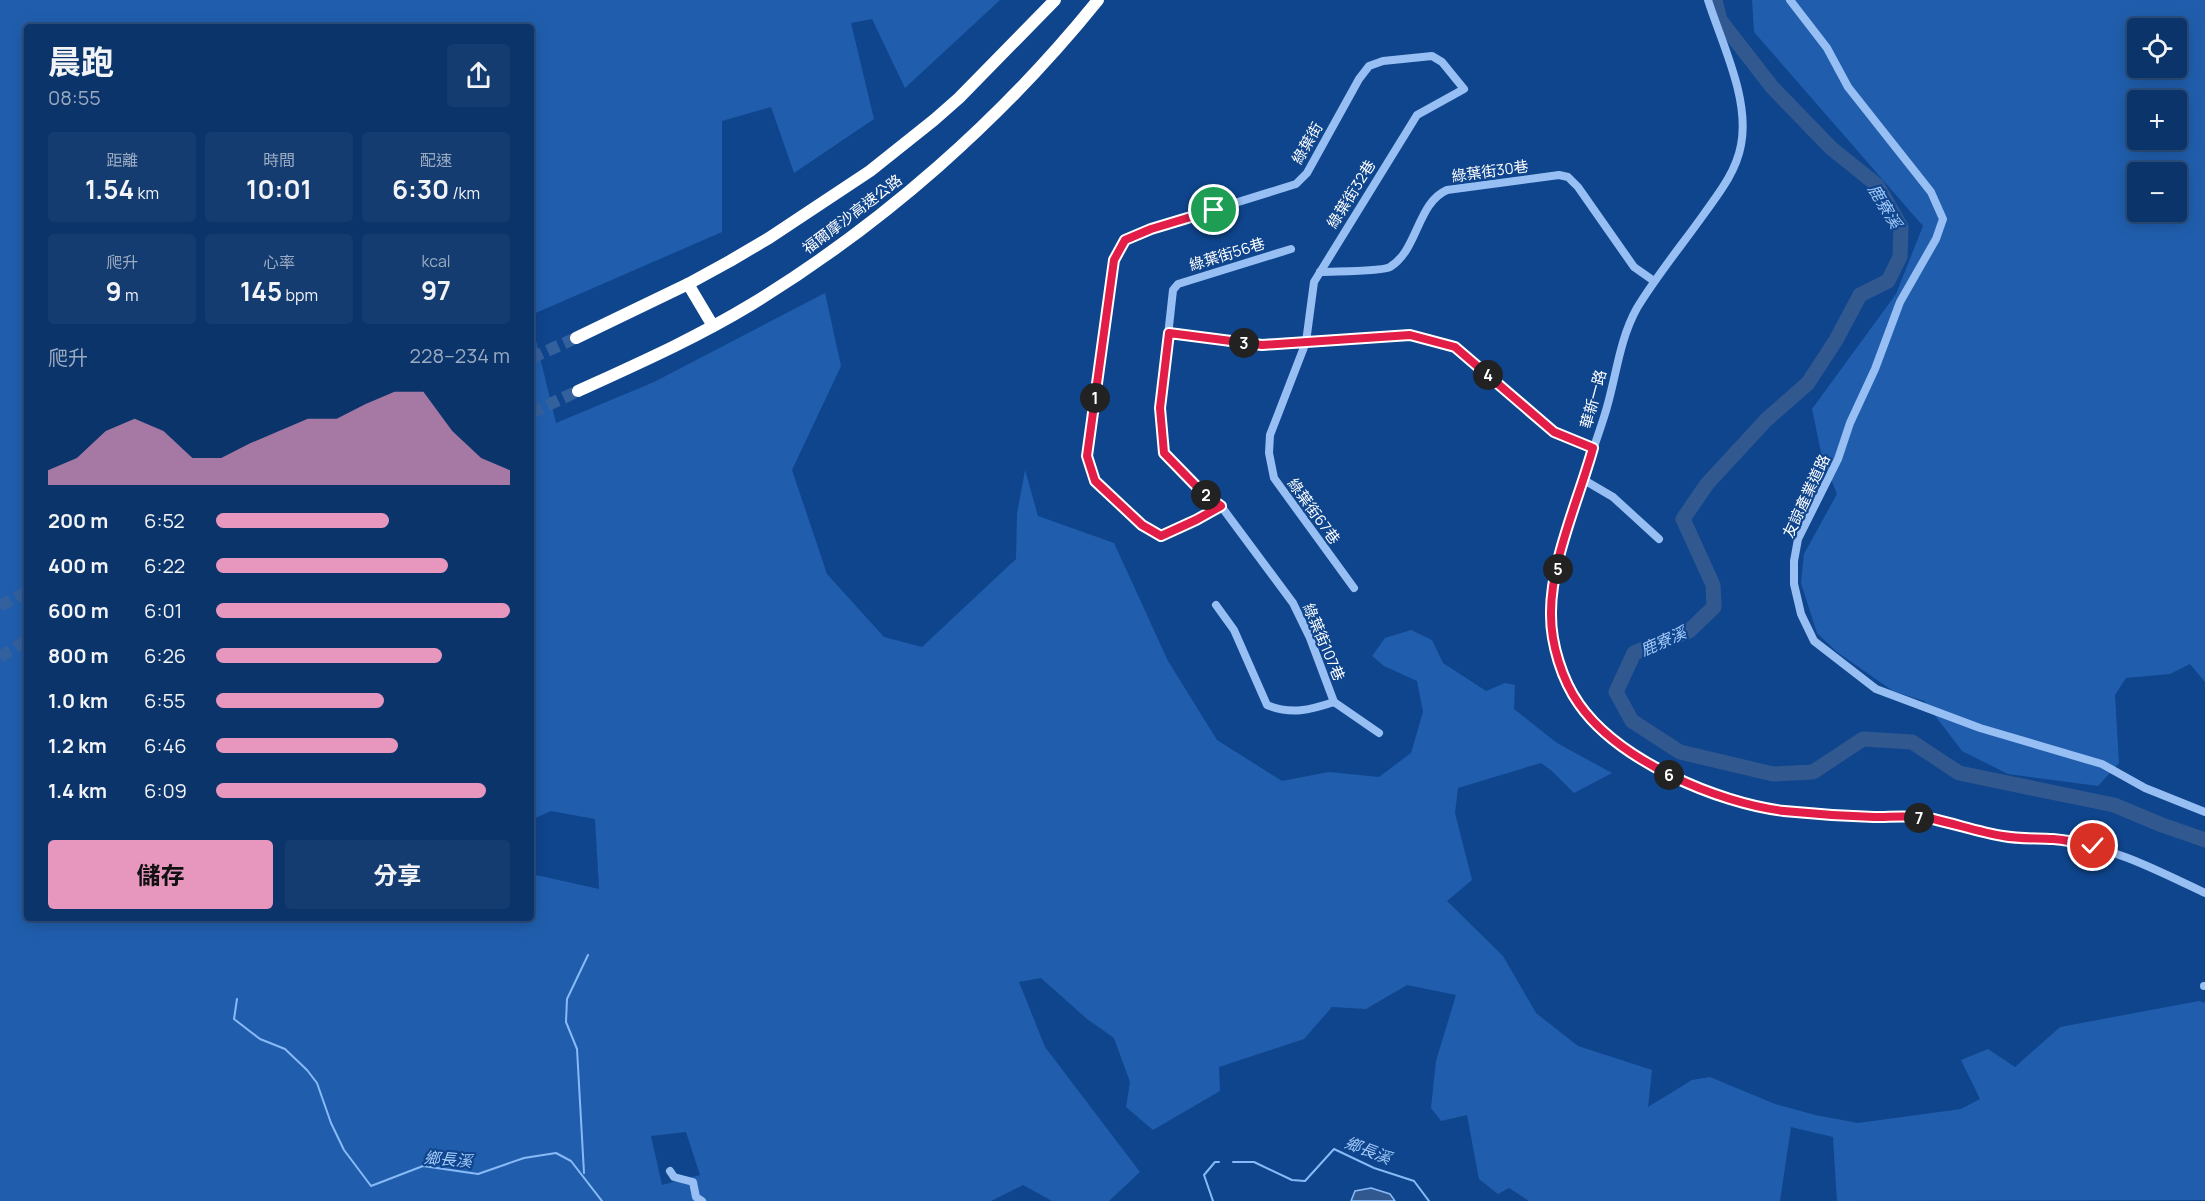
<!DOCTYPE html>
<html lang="zh-TW">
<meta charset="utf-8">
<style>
:root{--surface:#0b346a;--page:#143c70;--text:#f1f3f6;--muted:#9aaac1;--line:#2b4f7e;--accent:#e797bd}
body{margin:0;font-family:Manrope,"Noto Sans TC",sans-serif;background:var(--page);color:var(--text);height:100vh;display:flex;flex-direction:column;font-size:22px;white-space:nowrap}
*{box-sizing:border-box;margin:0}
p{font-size:20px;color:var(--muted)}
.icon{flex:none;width:33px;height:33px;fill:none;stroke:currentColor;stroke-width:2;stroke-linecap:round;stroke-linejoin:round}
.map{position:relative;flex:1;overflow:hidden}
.sheet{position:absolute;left:24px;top:24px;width:510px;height:897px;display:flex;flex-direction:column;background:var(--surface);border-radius:6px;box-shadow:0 3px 15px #0003,0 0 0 2px var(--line)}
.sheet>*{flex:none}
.controls{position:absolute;left:2127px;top:18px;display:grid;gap:12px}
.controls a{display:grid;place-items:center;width:60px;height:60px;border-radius:6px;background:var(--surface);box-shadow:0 3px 15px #0003,0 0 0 2px var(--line);font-size:30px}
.pin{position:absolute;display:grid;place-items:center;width:51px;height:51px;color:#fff;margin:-26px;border:3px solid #fff;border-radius:50%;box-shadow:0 2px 6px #0007}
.km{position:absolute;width:30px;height:30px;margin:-15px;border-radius:50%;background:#222;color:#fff;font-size:16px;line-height:30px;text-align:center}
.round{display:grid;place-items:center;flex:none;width:63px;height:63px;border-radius:6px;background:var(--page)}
.overview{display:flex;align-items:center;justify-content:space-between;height:102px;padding:0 24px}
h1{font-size:33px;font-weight:700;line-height:45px}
.figures{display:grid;grid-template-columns:repeat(3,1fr);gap:9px;height:102px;padding:6px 24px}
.figures div{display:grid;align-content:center;border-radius:6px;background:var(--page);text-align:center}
.figures b{font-size:26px;font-weight:700}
.figures small{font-size:16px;font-weight:400}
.figures p{font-size:16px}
.chart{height:168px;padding:12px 24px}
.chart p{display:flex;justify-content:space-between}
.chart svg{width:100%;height:108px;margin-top:6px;fill:var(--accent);opacity:.7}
.primary-button{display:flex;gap:12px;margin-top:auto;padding:12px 24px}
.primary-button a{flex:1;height:69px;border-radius:6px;background:var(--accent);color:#111;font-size:24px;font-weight:700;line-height:69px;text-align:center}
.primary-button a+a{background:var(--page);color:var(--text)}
ul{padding:0 24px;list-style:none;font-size:20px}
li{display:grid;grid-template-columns:96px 72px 1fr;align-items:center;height:45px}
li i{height:15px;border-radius:8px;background:var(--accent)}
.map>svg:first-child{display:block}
</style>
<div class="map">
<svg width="2205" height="1201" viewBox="0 0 2205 1201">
<rect width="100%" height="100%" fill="#0f458d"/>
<g fill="#205ead" fill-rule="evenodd">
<path d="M0,0H1000L905,88L872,19L851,23L874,119L794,173L771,107L722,121V232L531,315V27H27V918H531V858L536,875L599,889L595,819L551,811L531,820V320L556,423L654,382L825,293L841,366L792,470L827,574L884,637L922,647L1016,559L1017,514L1025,470L1038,516L1114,543L1168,661L1217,740L1282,781L1329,772L1379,777L1411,753L1423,712L1417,681L1384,666L1372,656L1385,638L1411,630L1432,640L1443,663L1486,691L1505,683L1515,685L1514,709L1557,743L1612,773L1574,793L1552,771L1541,763L1458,788L1455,813L1472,880L1447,901L1503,956L1536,1013L1578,1046L1652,1070L1648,1107L1692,1080L1710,1077L1775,1104L1815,1115L1858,1123L1961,1109L1980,1099L1961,1060L1988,1049L2015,1067L2060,1027L2199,1001L2205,1003V1200L1837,1201L1833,1137L1791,1127L1780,1201H1529L1509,1188L1498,1194L1479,1179L1467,1115L1441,1121L1431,1108L1436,1061L1456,995L1407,985L1366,1009L1332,1007L1304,1039L1219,1067L1220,1091L1153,1130L1126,1107L1130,1082L1114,1038L1087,1019L1041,978L1019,982L1045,1047L1140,1172L1109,1201H1052L1023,1185L991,1201H0ZM686,1132L700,1175L662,1185L651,1136Z"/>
<path d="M1752,0H2205V682L2190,664L2170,674L2126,678L2115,695L2119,763L2098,786L2008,774L1962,751L1924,701L1893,691L1837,652L1817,633L1801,583L1804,554L1837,494L1822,457L1812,409L1896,294L1923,226L1754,32ZM2138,28H2176V68H2138ZM2138,100H2176V140H2138ZM2138,172H2176V212H2138Z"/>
</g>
<polygon fill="#31598f" stroke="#88baf7" stroke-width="1.5" points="1371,1188 1390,1194 1395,1201 1351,1201 1355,1191"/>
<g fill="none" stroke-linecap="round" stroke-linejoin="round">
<g stroke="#88baf7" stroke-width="2">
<polyline points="237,999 234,1019 260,1039 285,1049 307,1070 317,1083 331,1123 344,1150 371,1186 423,1166 478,1174 524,1158 556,1153 571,1161 602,1201"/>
<polyline points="1233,1162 1254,1162 1292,1180 1305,1181 1334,1149 1374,1168 1414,1181 1429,1201"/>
<polyline points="584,1173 577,1049 566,1022 567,999 588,955"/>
<polyline points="1213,1201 1204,1175 1215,1162 1219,1162"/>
</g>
<polyline stroke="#31598f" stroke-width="15" points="1715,0 1720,20 1772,87 1831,148 1877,185 1901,227 1900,257 1888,281 1860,295 1836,340 1808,383 1766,420 1707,484 1683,519 1713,585 1714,607 1689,631 1634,653 1616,692 1632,721 1680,752 1773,774 1813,772 1863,739 1912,742 1959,773 2114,805 2162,825 2205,840"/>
<g stroke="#33619e" stroke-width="12" stroke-dasharray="12 6" stroke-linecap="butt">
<polyline points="531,358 576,338"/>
<polyline points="531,413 578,391"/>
<polyline points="0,606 27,592"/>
<polyline points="0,657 27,640"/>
</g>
<g stroke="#97bff3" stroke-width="8">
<path d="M1708,0C1722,44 1750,99 1741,145C1736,172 1719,193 1704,214C1682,245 1657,275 1637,308C1618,342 1616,381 1604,417C1585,477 1554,548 1551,611C1550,652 1569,699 1599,727C1611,739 1626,748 1640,757C1697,795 1768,813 1837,816C1866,817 1894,816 1923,818C1937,819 1951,825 1965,829C1976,831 1988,834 2000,836C2019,839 2038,837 2057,839C2110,846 2157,870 2205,893"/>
<polyline points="1790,0 1827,48 1848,87 1931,192 1943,219 1936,239 1900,302 1875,369 1850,423 1838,459 1798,539 1794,561 1794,584 1801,614 1814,641 1876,689 1980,728 2102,764 2145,788 2205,812"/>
<polyline points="1291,249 1178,284 1173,290 1160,408 1164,453 1202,492 1221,506 1293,603 1310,638 1334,702"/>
<path d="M1320,272C1333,271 1381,272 1390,267C1418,250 1417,203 1447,190L1559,175L1568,177L1578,187L1634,267L1654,281"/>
<polyline points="1169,333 1262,345 1410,335 1455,347 1554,432 1593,448"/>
<polyline points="1584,480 1613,497 1659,539"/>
<polyline points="1221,506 1196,521 1161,536 1142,525 1095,481 1087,456 1114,260 1125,240 1151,229 1296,184 1307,173 1359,79 1369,66 1383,61 1432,56 1442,62 1464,89 1417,115 1314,282 1306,342 1270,435 1269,453 1274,478 1354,588"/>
<path d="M1216,605L1234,630L1267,705C1291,715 1310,710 1334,702"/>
<polyline points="1334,702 1379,733"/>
<polyline points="2204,986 2205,986"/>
<polyline points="670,1171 674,1177 693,1182 696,1197 702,1201"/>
</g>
<g stroke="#fff" stroke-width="12">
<polyline points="688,284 713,326"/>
<polyline points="576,338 688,284 730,261 769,238 870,171 934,120 959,98 1055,0"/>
<path d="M578,391C637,364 696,338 752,304C883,224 1002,119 1098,0"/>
</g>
</g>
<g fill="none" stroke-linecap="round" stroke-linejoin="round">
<defs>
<path id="route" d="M1214,210L1151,229L1125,240L1114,260L1087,456L1095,481L1142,525L1161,536L1196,520L1221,506L1202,492L1164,453L1160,408L1169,333L1262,345L1410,335L1455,347L1554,432L1593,448C1579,499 1550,562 1551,615C1551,644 1562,680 1579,704C1618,760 1717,803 1784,811C1814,814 1844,816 1874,817C1891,817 1911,815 1928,818C1953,823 1978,832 2003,836C2019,839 2036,838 2053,839C2066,840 2080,843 2093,846"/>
</defs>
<use href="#route" stroke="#fff" stroke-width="12"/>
<use href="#route" stroke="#e11d48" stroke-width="8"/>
</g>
<g text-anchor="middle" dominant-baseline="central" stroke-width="4.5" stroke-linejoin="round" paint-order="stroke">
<g font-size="15" fill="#fff" stroke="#0f458d">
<text transform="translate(1307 143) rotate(-60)">綠葉街</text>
<text transform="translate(1490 171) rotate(-8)">綠葉街30巷</text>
<text transform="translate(1351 194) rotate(-58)">綠葉街32巷</text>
<text transform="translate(852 214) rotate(-37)">福爾摩沙高速公路</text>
<text transform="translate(1227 254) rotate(-17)">綠葉街56巷</text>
<text transform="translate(1593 399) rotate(-75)">華新一路</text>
<text transform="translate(1806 496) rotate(-65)">友諒產業道路</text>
<text transform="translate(1314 511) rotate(54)">綠葉街67巷</text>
<text transform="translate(1324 642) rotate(67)">綠葉街107巷</text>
</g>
<g font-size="16" font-style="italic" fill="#a2c9fa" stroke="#0f458d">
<text transform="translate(1885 206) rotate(59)">鹿寮溪</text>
<text transform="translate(1663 641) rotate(-24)">鹿寮溪</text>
<text transform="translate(1368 1150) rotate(21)">鄉長溪</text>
<text transform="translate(448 1159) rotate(5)">鄉長溪</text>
</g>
</g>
</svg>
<div class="controls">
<a><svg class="icon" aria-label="locate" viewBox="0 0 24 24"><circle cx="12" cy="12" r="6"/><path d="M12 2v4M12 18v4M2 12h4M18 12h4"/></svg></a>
<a>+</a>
<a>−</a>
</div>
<div class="pin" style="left:1214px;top:210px;background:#1e9e55"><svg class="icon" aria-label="arrive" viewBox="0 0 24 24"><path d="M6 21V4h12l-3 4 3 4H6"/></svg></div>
<div class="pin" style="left:2093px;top:846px;background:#d93025"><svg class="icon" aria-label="check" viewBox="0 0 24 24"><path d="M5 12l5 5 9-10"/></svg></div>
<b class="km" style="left:1095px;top:398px">1</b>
<b class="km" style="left:1206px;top:495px">2</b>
<b class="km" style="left:1244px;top:343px">3</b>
<b class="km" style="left:1488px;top:375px">4</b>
<b class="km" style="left:1558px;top:569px">5</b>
<b class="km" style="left:1669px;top:775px">6</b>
<b class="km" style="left:1919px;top:818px">7</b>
<section class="sheet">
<div class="overview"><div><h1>晨跑</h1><p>08:55</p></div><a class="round"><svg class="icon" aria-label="share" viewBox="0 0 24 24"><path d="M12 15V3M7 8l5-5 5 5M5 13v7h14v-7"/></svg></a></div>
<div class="figures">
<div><p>距離</p><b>1.54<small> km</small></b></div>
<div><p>時間</p><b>10:01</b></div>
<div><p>配速</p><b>6:30<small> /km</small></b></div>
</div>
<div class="figures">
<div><p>爬升</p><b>9<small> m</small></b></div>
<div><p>心率</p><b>145<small> bpm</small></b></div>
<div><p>kcal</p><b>97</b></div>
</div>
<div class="chart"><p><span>爬升</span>228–234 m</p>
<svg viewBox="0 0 160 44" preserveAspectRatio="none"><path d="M0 44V38L10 33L20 22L30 17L40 22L50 33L60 33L70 27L80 22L90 17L100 17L110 11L120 6L130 6L140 22L150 33L160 38V44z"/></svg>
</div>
<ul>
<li><b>200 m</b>6:52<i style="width:59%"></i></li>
<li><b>400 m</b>6:22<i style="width:79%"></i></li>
<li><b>600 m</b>6:01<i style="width:100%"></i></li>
<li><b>800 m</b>6:26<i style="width:77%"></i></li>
<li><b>1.0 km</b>6:55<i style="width:57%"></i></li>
<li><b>1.2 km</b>6:46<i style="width:62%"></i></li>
<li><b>1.4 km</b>6:09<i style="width:92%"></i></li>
</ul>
<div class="primary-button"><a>儲存</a><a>分享</a></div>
</section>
</div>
